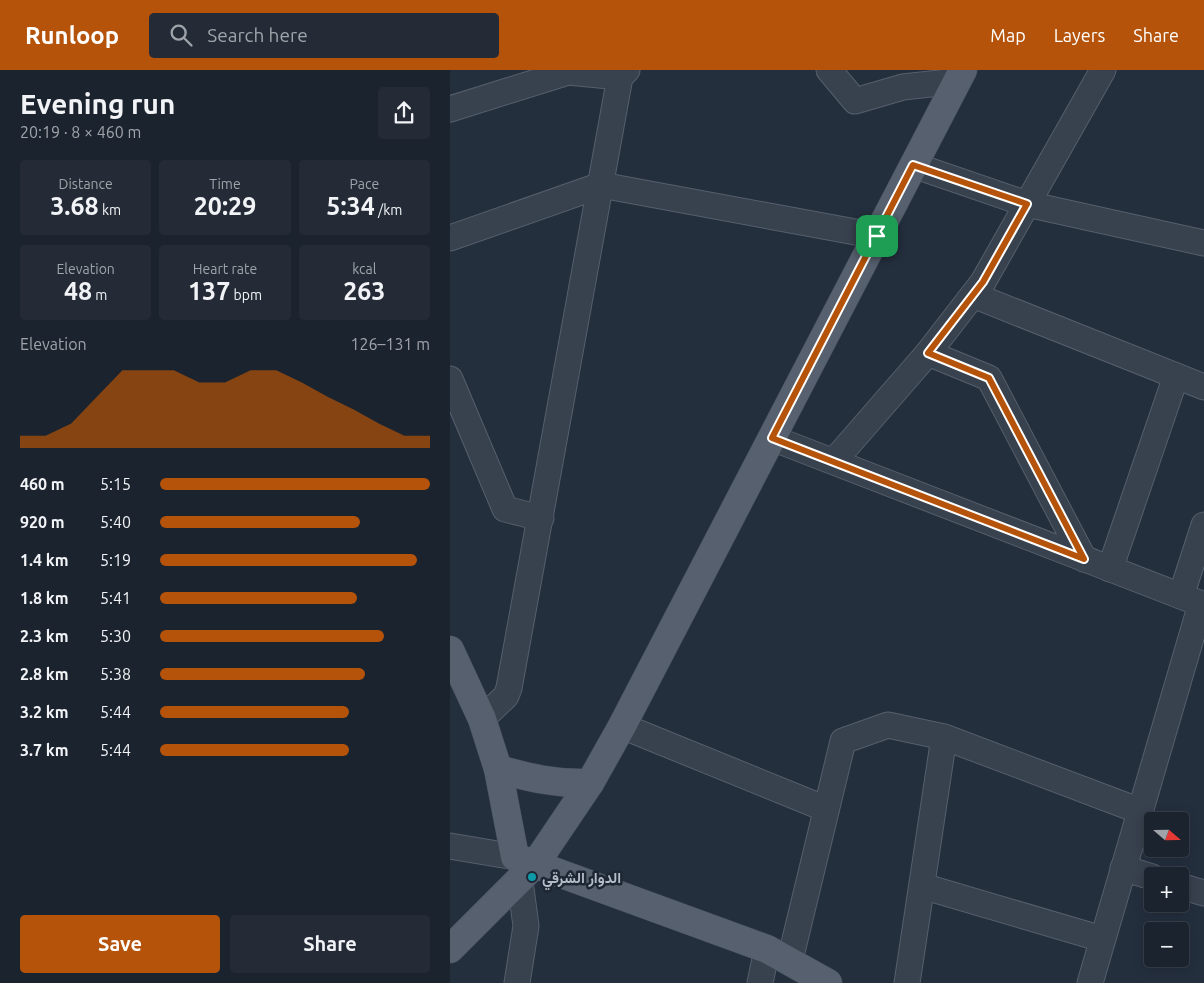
<!DOCTYPE html>
<meta charset="utf-8">
<style>
:root{--surface:#1b232e;--page:#242b36;--text:#f1f3f6;--muted:#a0a4aa;--line:#39404a;--accent:#b45309}
body{margin:0;font-family:Ubuntu,Vazirmatn,sans-serif;background:var(--page);color:var(--text);height:100vh;display:flex;flex-direction:column;font-size:19px;white-space:nowrap}
*{box-sizing:border-box;margin:0}
p{font-size:16px;color:var(--muted)}
.icon{flex:none;width:28px;height:28px;fill:none;stroke:currentColor;stroke-width:2;stroke-linecap:round;stroke-linejoin:round}
.map{position:relative;flex:1;overflow:hidden}
.side{display:flex;flex-direction:column;background:var(--surface);width:450px}
.side>*{flex:none}
.needle{width:32px;rotate:110deg}
.buttons{position:absolute;left:694px;top:742px;display:grid;gap:10px}
.buttons a{display:grid;place-items:center;width:45px;height:45px;border-radius:5px;background:var(--surface);box-shadow:0 2px 12px #0003,0 0 0 1px var(--line);font-size:25px}
.pin{position:absolute;display:grid;place-items:center;width:42px;height:42px;color:#fff;margin:-21px;border-radius:10px;box-shadow:0 2px 8px #0006}
.round{display:grid;place-items:center;flex:none;width:52px;height:52px;border-radius:5px;background:var(--page)}
.head{display:flex;align-items:center;justify-content:space-between;height:85px;padding:0 20px}
h1{font-size:28px;font-weight:700;line-height:38px}
.figures{display:grid;grid-template-columns:repeat(3,1fr);gap:8px;height:85px;padding:5px 20px}
.figures div{display:grid;align-content:center;border-radius:5px;background:var(--page);text-align:center}
.figures b{font-size:25px;font-weight:700}
.figures small{font-size:14px;font-weight:400}
.figures p{font-size:14px}
.chart{height:140px;padding:10px 20px}
.chart p{display:flex;justify-content:space-between}
.chart svg{width:100%;height:90px;margin-top:5px;fill:var(--accent);opacity:.7}
.cta{display:flex;gap:10px;margin-top:auto;padding:10px 20px}
.cta a{flex:1;height:58px;border-radius:5px;background:var(--accent);color:#fff;font-size:20px;font-weight:700;line-height:58px;text-align:center}
.cta a+a{background:var(--page);color:var(--text)}
ul{padding:0 20px;list-style:none;font-size:16px}
li{display:grid;grid-template-columns:80px 60px 1fr;align-items:center;height:38px}
li i{height:12px;border-radius:6px;background:var(--accent)}
header{display:flex;align-items:center;gap:30px;box-sizing:border-box;height:70px;padding:0 25px;background:var(--accent);color:#fff}
header strong{font-size:24px}
nav{display:flex;gap:28px;margin-inline-start:auto;font-size:18px}
.search{width:350px;height:45px;background:var(--page);display:flex;align-items:center;gap:12px;box-sizing:border-box;padding:0 18px;border-radius:5px;color:var(--muted);font-size:19px}
main{display:flex;flex:1;min-height:0}
.map>svg:first-child{display:block}
</style>
<header>
<strong>Runloop</strong>
<div class="search"><svg class="icon" aria-label="search" viewBox="0 0 24 24"><circle cx="10" cy="10" r="6"/><path d="M15 15l6 6"/></svg>Search here</div>
<nav><a>Map</a><a>Layers</a><a>Share</a></nav>
</header>
<main>
<section class="side">
<div class="head"><div><h1>Evening run</h1><p>20:19 · 8 × 460 m</p></div><a class="round"><svg class="icon" aria-label="share" viewBox="0 0 24 24"><path d="M12 15V3M7 8l5-5 5 5M5 13v7h14v-7"/></svg></a></div>
<div class="figures">
<div><p>Distance</p><b>3.68<small> km</small></b></div>
<div><p>Time</p><b>20:29</b></div>
<div><p>Pace</p><b>5:34<small> /km</small></b></div>
</div>
<div class="figures">
<div><p>Elevation</p><b>48<small> m</small></b></div>
<div><p>Heart rate</p><b>137<small> bpm</small></b></div>
<div><p>kcal</p><b>263</b></div>
</div>
<div class="chart"><p><span>Elevation</span>126–131 m</p>
<svg viewBox="0 0 160 44" preserveAspectRatio="none"><path d="M0 44V38L10 38L20 32L30 19L40 6L50 6L60 6L70 12L80 12L90 6L100 6L110 12L120 19L130 25L140 32L150 38L160 38V44z"/></svg>
</div>
<ul>
<li><b>460 m</b>5:15<i style="width:100%"></i></li>
<li><b>920 m</b>5:40<i style="width:74%"></i></li>
<li><b>1.4 km</b>5:19<i style="width:95%"></i></li>
<li><b>1.8 km</b>5:41<i style="width:73%"></i></li>
<li><b>2.3 km</b>5:30<i style="width:83%"></i></li>
<li><b>2.8 km</b>5:38<i style="width:76%"></i></li>
<li><b>3.2 km</b>5:44<i style="width:70%"></i></li>
<li><b>3.7 km</b>5:44<i style="width:70%"></i></li>
</ul>
<div class="cta"><a>Save</a><a>Share</a></div>
</section>
<div class="map">
<svg width="754" height="913" viewBox="0 0 754 913">
<rect width="100%" height="100%" fill="#242f3e"/>
<g fill="none" stroke-linecap="round" stroke-linejoin="round">
<defs>
<g id="minor">
<polyline points="379,0 405,31 453,17 507,11"/>
<polyline points="0,39 118,2 170,7 177,0"/>
<polyline points="463,95 577,134 754,173"/>
<polyline points="0,168 151,115 427,166"/>
<polyline points="523,225 754,317"/>
<polyline points="478,283 539,308 634,489"/>
<polyline points="0,309 55,439 91,448"/>
<polyline points="322,368 754,535"/>
<polyline points="384,391 478,283 533,212 653,0"/>
<polyline points="660,499 726,306"/>
<polyline points="731,526 754,455"/>
<polyline points="32,649 56,626 59,618 170,7"/>
<polyline points="172,656 376,739"/>
<polyline points="0,776 65,787"/>
<polyline points="673,798 702,807"/>
<polyline points="472,816 652,869"/>
<polyline points="730,816 754,823"/>
<polyline points="340,890 393,671 438,655 494,667 690,741"/>
<polyline points="67,913 76,856 70,811"/>
<polyline points="310,913 317,879"/>
<polyline points="457,913 494,667"/>
<polyline points="640,913 751,534"/>
</g>
<g id="major">
<polyline points="0,580 32,649 48,699 65,787 317,879 378,913"/>
<path d="M48,699C81,708 105,714 140,713"/>
<polyline points="0,879 86,793 140,713 172,656 513,0"/>
</g>
</defs>
<use href="#minor" stroke="#565f6c" stroke-width="27"/>
<use href="#major" stroke="#414a57" stroke-width="29"/>
<use href="#minor" stroke="#38414e" stroke-width="25"/>
<use href="#major" stroke="#56606e" stroke-width="28"/>
</g>
<g fill="none" stroke-linecap="round" stroke-linejoin="round">
<defs>
<polygon id="route" points="463,95 577,134 533,212 478,283 539,308 634,489 322,368"/>
</defs>
<use href="#route" stroke="#fff" stroke-width="10"/>
<use href="#route" stroke="#b45309" stroke-width="6"/>
</g>
<circle fill="#0f9aa8" stroke="#1d2633" stroke-width="2" cx="82" cy="807" r="5"/>
<g text-anchor="middle" dominant-baseline="central" stroke-width="5" stroke-linejoin="round" paint-order="stroke">
<g font-size="15" font-weight="bold" fill="#b4bcc9" stroke="#1d2633" text-anchor="start">
<text x="92" y="807">الدوار الشرقي</text>
</g>
</g>
</svg>
<div class="buttons">
<a><svg class="needle" viewBox="-14 -14 28 28"><path d="M0-13l5 13h-10z" fill="#e53935"/><path d="M0 13l5-13h-10z" fill="#a0a4aa"/></svg></a>
<a>+</a>
<a>−</a>
</div>
<div class="pin" style="left:427px;top:166px;background:#1e9e55"><svg class="icon" aria-label="arrive" viewBox="0 0 24 24"><path d="M6 21V4h12l-3 4 3 4H6"/></svg></div>
</div>
</main>
